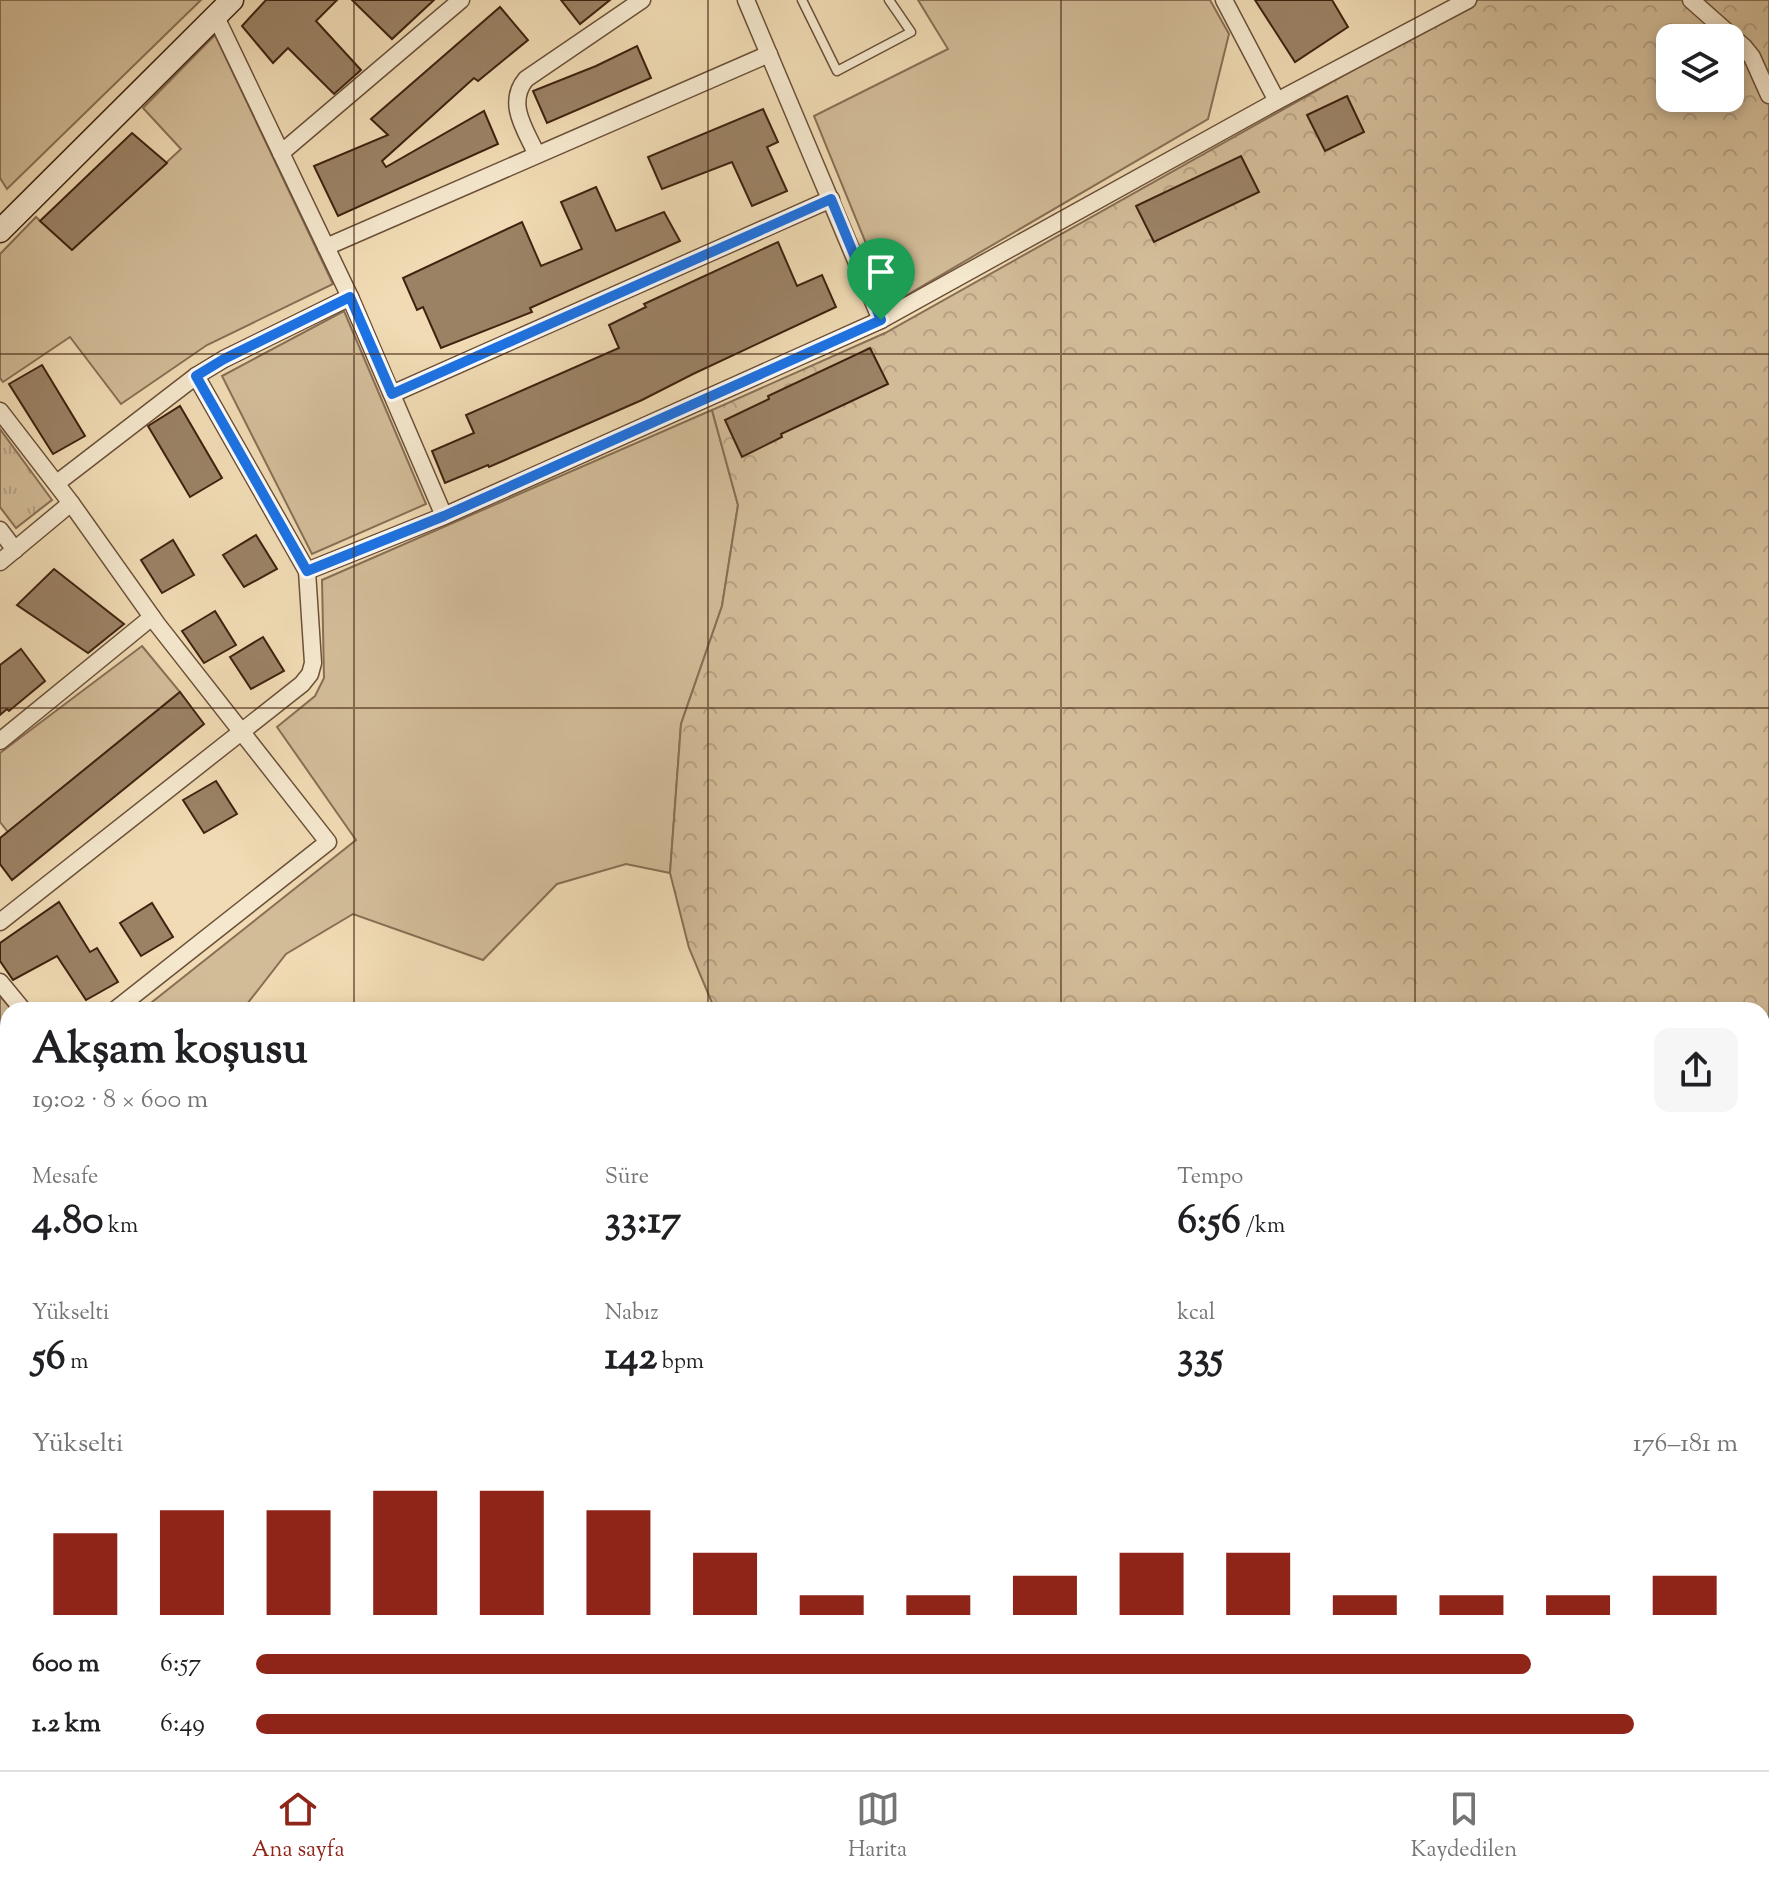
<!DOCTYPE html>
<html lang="tr">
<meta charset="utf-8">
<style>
:root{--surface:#fff;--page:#f6f6f6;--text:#202124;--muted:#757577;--line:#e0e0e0;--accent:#8f2418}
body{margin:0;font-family:"Sorts Mill Goudy",serif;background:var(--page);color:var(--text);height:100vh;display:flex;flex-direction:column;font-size:30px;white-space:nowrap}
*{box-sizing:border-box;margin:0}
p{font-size:26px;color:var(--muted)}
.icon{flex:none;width:44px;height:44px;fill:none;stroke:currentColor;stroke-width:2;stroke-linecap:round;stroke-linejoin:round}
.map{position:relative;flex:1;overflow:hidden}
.side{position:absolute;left:0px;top:1002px;width:1770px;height:768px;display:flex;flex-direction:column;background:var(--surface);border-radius:24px 24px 0 0;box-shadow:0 4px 12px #0003}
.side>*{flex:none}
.tools{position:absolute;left:1656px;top:24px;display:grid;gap:16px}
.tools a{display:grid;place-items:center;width:88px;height:88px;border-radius:16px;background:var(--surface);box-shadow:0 4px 12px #0003;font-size:40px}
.pin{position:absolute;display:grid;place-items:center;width:68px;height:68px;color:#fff;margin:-82px -34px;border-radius:50% 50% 50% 0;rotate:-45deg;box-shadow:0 0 8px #0007}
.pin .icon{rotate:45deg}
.round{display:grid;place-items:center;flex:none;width:84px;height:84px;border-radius:16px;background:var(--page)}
.head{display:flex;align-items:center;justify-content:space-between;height:136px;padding:0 32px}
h1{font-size:44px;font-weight:700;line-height:60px}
.stats{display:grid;grid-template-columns:repeat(3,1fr);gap:12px;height:136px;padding:8px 32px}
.stats div{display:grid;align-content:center}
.stats b{font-size:40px;font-weight:700}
.stats small{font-size:22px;font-weight:400}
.stats p{font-size:22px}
.chart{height:224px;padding:16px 32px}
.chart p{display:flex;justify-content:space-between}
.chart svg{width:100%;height:144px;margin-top:8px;stroke:var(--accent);stroke-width:6}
ul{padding:0 32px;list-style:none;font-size:26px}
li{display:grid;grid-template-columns:128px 96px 1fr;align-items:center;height:60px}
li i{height:20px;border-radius:10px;background:var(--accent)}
.menu{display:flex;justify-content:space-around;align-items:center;height:112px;border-top:2px solid var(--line);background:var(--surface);font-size:22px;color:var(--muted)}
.menu a{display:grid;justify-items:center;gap:4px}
.menu .current{color:var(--accent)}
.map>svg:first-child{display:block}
</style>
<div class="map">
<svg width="1769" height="1770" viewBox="0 0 1769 1770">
<defs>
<pattern id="forest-crowns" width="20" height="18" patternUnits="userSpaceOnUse" patternTransform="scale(2)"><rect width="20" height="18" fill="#d2bc98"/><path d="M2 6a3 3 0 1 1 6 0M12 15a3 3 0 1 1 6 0" fill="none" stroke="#b5a182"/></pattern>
<pattern id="park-tufts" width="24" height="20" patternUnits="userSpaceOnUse" patternTransform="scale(2)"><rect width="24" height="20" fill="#d2bc98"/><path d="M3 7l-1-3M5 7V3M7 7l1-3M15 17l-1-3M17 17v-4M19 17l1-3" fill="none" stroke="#b5a182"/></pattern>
</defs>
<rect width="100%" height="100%" fill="#f0dbb4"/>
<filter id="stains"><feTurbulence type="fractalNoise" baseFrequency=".0025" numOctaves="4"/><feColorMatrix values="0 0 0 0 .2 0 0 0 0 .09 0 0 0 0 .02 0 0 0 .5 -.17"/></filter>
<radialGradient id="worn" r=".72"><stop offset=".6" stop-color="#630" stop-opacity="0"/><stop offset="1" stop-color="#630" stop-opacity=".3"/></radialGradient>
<g fill="#d2bc98" stroke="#886f54" stroke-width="2">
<polygon points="0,0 201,0 7,189 0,178"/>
<polygon points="918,0 1210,0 1229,34 1208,119 907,295 885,290 814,116 948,49"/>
<polygon points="215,35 333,284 207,345 121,404 70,337 3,382 0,378 0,254 36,217 72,250 181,149 143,108"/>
<polygon points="344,311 426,504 312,554 222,376"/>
<polygon points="712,410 738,505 722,606 681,724 670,873 626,864 557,884 483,960 353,914 286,954 247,1004 239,1010 142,1010 356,840 277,727 315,696 324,678 322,580"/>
<polygon points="142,646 180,692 8,832 0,822 0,753"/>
<polygon points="0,996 12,1010 8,1010 8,1183 0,1189"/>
<polygon points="344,1762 1671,1762 1684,1770 346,1770"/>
</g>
<path fill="url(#forest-crowns)" stroke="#886f54" stroke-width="2" fill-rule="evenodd" d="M1478,0H1769V1770H1684L1671,1762H1762V1010H715L689,948L670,873L681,724L722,606L738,505L712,410L885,333ZM1670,38H1730V98H1670Z"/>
<polygon fill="url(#park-tufts)" stroke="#886f54" stroke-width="2" points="0,429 52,500 16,528 0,507"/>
<g fill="#9b8265" stroke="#3f220f" stroke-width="2">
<polygon points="266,0 337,0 316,21 361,70 334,94 288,48 273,63 242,26"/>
<polygon points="352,0 434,0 392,39"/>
<polygon points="561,0 610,0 580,24"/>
<polygon points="1255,0 1332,0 1348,27 1295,62"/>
<polygon points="500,7 528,40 478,81 474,78 382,161 386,167 484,111 498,144 338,216 314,166 388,135 371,119"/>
<polygon points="637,46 651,78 547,123 533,91 596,66"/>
<polygon points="1347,96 1364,132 1325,151 1307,115"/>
<polygon points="763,109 778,142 767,147 787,191 752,206 732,162 662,189 648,157"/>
<polygon points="132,133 167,163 72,250 40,221"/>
<polygon points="1241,156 1259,192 1154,242 1136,206"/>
<polygon points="596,187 616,231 664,212 680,241 530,308 532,312 441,348 423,307 417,310 403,278 522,222 541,266 582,249 561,202"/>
<polygon points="778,242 797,286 822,275 836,307 693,374 642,400 489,467 488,465 445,483 432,451 474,433 466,415 619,348 609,325 646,307 644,304"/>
<polygon points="870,348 888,384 781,434 782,437 742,457 725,420 769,399 768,396"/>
<polygon points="42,365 85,436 53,454 9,384"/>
<polygon points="180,406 222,478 190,497 148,426"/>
<polygon points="256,535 277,569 244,587 223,555"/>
<polygon points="173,540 194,575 162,593 141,560"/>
<polygon points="54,569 124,624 88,653 17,605"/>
<polygon points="215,611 236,645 204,663 182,631"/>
<polygon points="263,637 284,671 251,689 230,657"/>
<polygon points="21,649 45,681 9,711 7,709 0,715 0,665"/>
<polygon points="180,692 204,724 12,880 0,864 0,838"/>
<polygon points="216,781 237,814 204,833 183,800"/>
<polygon points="59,902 90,952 97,948 118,982 86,1000 57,956 13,980 0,961 0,943"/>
<polygon points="152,903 173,937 141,956 120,923"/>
</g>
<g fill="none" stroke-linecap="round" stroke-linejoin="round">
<defs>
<g id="lane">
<polyline points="802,0 837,71 911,32 889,0"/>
<polyline points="0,1521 8,1517"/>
<polyline points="3,1533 8,1552"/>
<polyline points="139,1762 148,1770"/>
</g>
<g id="street">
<polyline points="746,0 881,320"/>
<polyline points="1224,0 1277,101"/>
<polyline points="1691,0 1744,47 1752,57 1769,95"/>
<polyline points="216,17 350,297 444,516"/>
<polyline points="281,153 461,0"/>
<path d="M536,153C525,129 506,103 526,79L642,0"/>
<polyline points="326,247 769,54"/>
<polyline points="196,376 224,359 350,297"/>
<polyline points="392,394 831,199"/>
<polyline points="0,411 71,503 157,624 328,842 115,1010"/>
<polyline points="0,530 15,550"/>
<polyline points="0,562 71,503"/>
<polyline points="307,571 444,516 881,320 1277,101 1468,0"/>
<polyline points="0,741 152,617"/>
<polyline points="0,922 302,684 310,674 313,663 307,571 196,376 57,483"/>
<polyline points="0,982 23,1010"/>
<polyline points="0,1532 8,1533"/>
<polyline points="318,1762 321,1770"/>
</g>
<polyline id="secondary" points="0,231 232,0"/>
</defs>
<use href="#lane" stroke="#6b5038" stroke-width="11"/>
<use href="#street" stroke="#6b5038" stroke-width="19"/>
<use href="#secondary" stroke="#3f220f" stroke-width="25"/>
<use href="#lane" stroke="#f5e8ce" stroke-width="8"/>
<use href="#street" stroke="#f5e8ce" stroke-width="16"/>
<use href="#secondary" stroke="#f5e8ce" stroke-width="22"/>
</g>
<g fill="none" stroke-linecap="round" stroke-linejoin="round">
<defs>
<polygon id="route" points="831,199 881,320 444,516 307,571 196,376 224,359 350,297 392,394"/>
</defs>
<use href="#route" stroke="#fff" stroke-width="16"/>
<use href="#route" stroke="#1a73e8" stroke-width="10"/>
</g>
<path fill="none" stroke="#3f220f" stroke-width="2" stroke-opacity="0.55" d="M354,0V1010M708,0V1010M1061,0V1010M1415,0V1010M0,354H1769M0,708H1769M0,1062H8M1762,1062H1769M0,1416H8M1762,1416H1769M354,1762V1770M708,1762V1770M1061,1762V1770M1415,1762V1770"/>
<rect width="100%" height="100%" filter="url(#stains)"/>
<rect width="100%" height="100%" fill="url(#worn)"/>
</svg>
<div class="tools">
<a><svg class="icon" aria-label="layers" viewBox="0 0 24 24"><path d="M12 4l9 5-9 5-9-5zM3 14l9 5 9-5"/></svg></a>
</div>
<div class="pin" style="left:881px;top:320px;background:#1e9e55"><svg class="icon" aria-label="arrive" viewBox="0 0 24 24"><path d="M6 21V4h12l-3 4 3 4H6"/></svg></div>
<section class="side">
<div class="head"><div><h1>Akşam koşusu</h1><p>19:02 · 8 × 600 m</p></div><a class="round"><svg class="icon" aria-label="share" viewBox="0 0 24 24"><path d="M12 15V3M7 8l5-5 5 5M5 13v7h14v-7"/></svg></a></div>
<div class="stats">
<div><p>Mesafe</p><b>4.80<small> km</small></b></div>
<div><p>Süre</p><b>33:17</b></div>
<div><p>Tempo</p><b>6:56<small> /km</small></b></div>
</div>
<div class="stats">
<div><p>Yükselti</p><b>56<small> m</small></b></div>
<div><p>Nabız</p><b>142<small> bpm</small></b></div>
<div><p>kcal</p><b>335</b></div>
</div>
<div class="chart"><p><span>Yükselti</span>176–181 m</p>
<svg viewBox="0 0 160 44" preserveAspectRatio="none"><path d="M5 44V19M15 44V12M25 44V12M35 44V6M45 44V6M55 44V12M65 44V25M75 44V38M85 44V38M95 44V32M105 44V25M115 44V25M125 44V38M135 44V38M145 44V38M155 44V32"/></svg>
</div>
<ul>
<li><b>600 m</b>6:57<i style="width:86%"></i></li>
<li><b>1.2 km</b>6:49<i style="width:93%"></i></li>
</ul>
</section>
</div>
<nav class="menu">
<a class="current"><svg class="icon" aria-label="home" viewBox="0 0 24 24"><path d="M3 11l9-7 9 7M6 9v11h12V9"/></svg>Ana sayfa</a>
<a><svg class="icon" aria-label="map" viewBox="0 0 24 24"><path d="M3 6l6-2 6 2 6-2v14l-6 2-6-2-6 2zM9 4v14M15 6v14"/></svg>Harita</a>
<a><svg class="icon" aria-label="saved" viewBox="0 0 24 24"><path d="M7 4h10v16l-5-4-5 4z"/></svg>Kaydedilen</a>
</nav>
